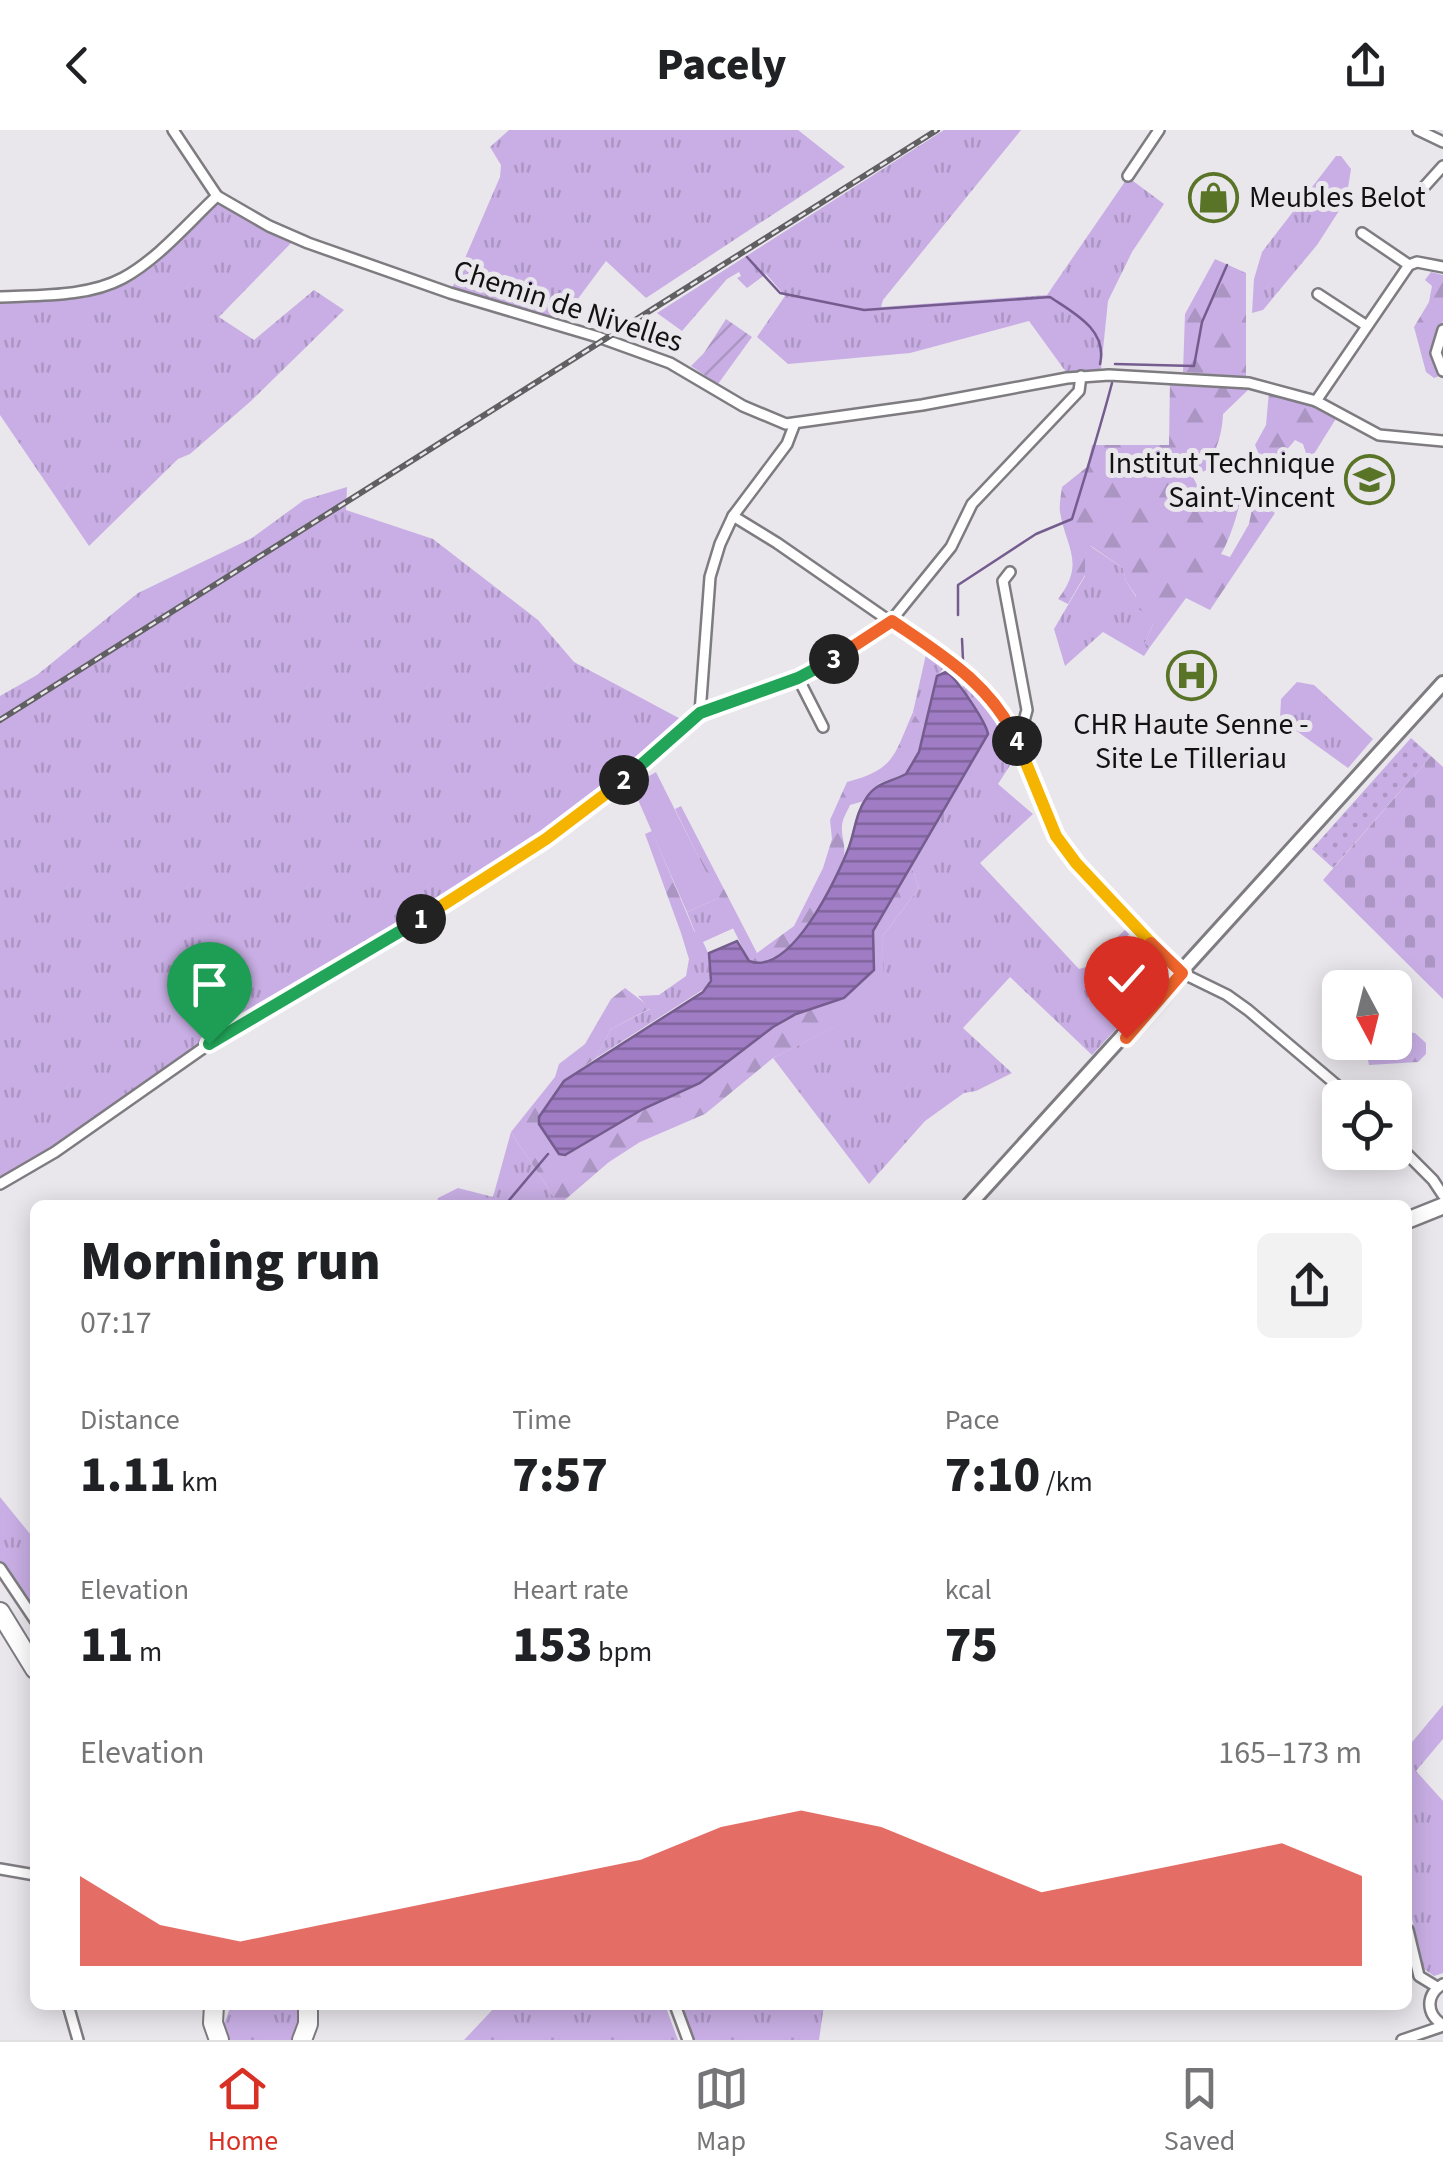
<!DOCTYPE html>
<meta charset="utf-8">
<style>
:root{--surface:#fff;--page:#f2f2f2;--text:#202124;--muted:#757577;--line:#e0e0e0;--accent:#d93025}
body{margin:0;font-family:"Source Sans 3",sans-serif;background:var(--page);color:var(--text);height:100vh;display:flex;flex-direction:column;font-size:38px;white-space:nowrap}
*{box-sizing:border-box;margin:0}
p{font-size:32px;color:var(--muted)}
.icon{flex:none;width:55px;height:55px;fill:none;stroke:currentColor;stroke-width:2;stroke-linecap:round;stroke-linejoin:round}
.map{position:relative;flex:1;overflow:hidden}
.panel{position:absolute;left:30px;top:1070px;width:1382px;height:810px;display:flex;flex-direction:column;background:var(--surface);border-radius:15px;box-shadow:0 5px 25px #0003}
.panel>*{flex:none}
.needle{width:65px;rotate:173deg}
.tools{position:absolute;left:1322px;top:840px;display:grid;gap:20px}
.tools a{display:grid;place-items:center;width:90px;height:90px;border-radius:15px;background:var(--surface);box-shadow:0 5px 25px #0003;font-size:50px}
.pin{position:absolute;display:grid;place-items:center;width:85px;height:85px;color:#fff;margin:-102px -42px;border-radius:50% 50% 50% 0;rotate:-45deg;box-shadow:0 0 10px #0007}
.pin .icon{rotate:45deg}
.km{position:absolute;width:50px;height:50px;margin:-25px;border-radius:50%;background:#222;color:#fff;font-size:28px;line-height:50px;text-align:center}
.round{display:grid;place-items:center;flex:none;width:105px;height:105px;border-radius:15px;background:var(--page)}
.headline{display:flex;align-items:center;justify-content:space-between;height:170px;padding:0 50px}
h1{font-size:55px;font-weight:800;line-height:75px}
.figures{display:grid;grid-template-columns:repeat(3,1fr);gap:15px;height:170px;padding:10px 50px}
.figures div{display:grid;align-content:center}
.figures b{font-size:50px;font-weight:800}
.figures small{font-size:28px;font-weight:400}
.figures p{font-size:28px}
.chart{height:280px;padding:20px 50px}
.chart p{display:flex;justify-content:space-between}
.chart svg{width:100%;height:180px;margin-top:10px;fill:var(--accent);opacity:.7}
header{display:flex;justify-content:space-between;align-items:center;height:130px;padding:0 50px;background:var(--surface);font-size:45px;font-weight:800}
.tab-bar{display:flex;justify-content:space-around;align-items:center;height:140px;border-top:2px solid var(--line);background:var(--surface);font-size:28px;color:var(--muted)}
.tab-bar a{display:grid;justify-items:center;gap:5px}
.tab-bar .on{color:var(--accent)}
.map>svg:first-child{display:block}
</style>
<header><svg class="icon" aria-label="back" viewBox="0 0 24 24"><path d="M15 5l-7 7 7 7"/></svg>Pacely<svg class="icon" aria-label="share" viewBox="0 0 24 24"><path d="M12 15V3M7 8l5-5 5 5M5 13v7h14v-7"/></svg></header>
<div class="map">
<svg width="1443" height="1910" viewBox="0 0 1443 1910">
<defs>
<pattern id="grass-tufts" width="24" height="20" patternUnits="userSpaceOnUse" patternTransform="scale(2.5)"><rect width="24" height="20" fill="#c8aee4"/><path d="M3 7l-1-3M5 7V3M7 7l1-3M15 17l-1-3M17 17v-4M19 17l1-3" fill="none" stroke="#ab95c3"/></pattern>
<pattern id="forest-firs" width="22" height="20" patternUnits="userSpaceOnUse" patternTransform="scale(2.5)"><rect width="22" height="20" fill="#c8aee4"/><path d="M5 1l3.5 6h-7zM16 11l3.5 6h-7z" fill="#ab95c3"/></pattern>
<pattern id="cemetery-stones" width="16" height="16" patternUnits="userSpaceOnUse" patternTransform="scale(2.5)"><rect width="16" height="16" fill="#c8aee4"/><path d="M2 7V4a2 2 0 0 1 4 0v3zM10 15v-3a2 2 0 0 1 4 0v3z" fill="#ab95c3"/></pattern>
<pattern id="park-dots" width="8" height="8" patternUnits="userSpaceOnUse" patternTransform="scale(2.5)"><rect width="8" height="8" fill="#c8aee4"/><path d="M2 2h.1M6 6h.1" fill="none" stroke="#ab95c3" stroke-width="1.8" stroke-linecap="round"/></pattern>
<pattern id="garden-furrows" width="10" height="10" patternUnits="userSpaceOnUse" patternTransform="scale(2.5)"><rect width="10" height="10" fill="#c8aee4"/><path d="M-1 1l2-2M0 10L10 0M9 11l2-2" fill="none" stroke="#ab95c3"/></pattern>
<pattern id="water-rules" width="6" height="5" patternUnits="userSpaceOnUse" patternTransform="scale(2.5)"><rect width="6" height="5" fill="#9f7cc3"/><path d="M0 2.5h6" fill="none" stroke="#80649d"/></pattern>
</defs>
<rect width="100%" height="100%" fill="#e9e7ec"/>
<g fill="url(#grass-tufts)">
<polygon points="509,0 798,0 845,37 646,168 606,131 560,193 450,163 500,47 501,35 490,17"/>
<polygon points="944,0 1021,0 883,170 881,177 1047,165 1124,53 1125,45 1164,74 1132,122 1108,171 1101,239 1066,242 1029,191 910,223 788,234 757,207 785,166 766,144 747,158 737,148 741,146 739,142 727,149 682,201 657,183"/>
<polygon points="1336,26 1341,26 1351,39 1346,70 1317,115 1263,180 1252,183 1254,149 1262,122"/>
<polygon points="217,66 296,108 219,187 254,210 314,160 344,180 251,271 190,324 178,329 89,416 0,285 0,167 87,159 132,142"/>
<polygon points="347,357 346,380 433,409 538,490 574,532 690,594 545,707 446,770 209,911 51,1021 0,1050 0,566 37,545 138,463 252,408 304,370"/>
<polygon points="1090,416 1123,438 1126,451 1153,494 1145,513 1150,517 1144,526 1103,502 1065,536 1054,499 1085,446 1085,424"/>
<polygon points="927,520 946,535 937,546 925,600 913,582"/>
<polygon points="966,552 1000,591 1016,626 998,654 1033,684 980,733 1079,839 1086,837 1128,797 1132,801 1084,855 1125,889 1092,925 1010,847 963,898 1012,943 976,961 964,963 925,991 869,1054 773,928 852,888 883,851 882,807 919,758 911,735 984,611 962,557"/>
<polygon points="1297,552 1314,555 1373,609 1348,638 1280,589 1281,569"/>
<path d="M719,768L734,798L703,812C710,825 715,843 707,857L596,928L611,899L650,879L638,866L659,865L686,846L689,829L681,803L695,802L687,782Z"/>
<polygon points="511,1002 559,1075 436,1075 438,1068 458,1058 493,1067"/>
<polygon points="0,1367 35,1410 35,1488 0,1435"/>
<polygon points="1443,1575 1443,1609 1416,1641 1443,1671 1443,1843 1434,1846 1424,1839 1408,1772 1408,1617"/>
<polygon points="231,1875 299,1875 299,1898 293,1910 229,1910 223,1897"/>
<polygon points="497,1875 665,1875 678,1910 464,1910"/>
<polygon points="680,1875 824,1875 819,1910 694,1910"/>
</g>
<g fill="url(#forest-firs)">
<polygon points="1215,129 1246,143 1246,247 1183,242 1185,184"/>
<polygon points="1431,142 1443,145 1443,191 1434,220 1442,245 1434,248 1426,242 1414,197 1429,172 1432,156 1425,150"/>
<path d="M1170,252L1238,255L1248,260L1223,284C1222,309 1215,317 1210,338L1193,347L1198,357L1207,364L1231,359L1241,361C1242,374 1228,414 1221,424L1230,427L1249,394L1252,379L1263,375L1275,383L1210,480L1186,468L1150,517L1145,513L1153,494L1142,481L1133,477L1136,466L1126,451L1123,438L1091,416L1085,424V445L1068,474L1058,469C1086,433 1066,418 1060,382C1059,375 1061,365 1062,357L1087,337L1092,315H1169Z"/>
<path d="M1269,261L1297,268L1337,287L1309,332L1303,314L1295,310C1286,322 1275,332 1260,327L1255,315L1266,295Z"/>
<path d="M913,582L925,600L919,622L906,644L880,653L864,671L850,675C847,682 842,689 842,697C841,707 847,718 843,728C833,758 788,845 749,831L675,679L681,676L757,823L794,796L823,738L832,709L830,690L847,652C896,639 894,625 913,582Z"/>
<polygon points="652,701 695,803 681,803 645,704"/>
<polygon points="911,735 919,758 882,807 884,851 853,888 773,928 705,984 640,1012 609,1032 559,1075 511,1002 555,947 559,934 585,914 611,869 625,858 651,878 611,899 596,928 564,951 539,994 559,1024 565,1025 744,918 773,897 796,884 844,868 874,840 873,801"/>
<polygon points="1406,902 1415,903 1426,913 1426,924 1418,932 1369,935 1368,930"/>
</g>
<polygon fill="url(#cemetery-stones)" points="1431,626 1443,637 1443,869 1323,750"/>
<polygon fill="url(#park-dots)" points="1411,608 1431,626 1333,738 1312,719"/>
<polygon fill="url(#garden-furrows)" points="726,189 752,207 718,254 691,236 704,223"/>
<polygon fill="#c8aee4" points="656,642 719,768 687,782 632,656"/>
<path fill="url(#water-rules)" stroke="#755c8e" stroke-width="2.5" d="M946,542C956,547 986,592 988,604L873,801L874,840L844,868L796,884L773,897L700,953L643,979L565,1025L559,1024L539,994V987L564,951L703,862L711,851L709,823L737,811L749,831C791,847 837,748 849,717C855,700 856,682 867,667C877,652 891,652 906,644L919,622L937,546Z"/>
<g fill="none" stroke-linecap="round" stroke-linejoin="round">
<g stroke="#755c8e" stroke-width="2.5">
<path d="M747,127L780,163L864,180L1050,167C1074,183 1108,200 1100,234"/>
<polyline points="1115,234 1194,236 1202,192 1227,135"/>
<path d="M958,485V455L1036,404L1072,389C1086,343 1100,299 1112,253"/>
<polyline points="962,509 963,530"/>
<polyline points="505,1075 548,1024"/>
<polyline points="25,1469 35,1473"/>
</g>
<defs>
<g id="street">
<polyline points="173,0 217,66"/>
<polyline points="1418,0 1443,12"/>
<polyline points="1128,46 1159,0"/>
<polyline points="1425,56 1443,36"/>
<polyline points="1362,103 1409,135"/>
<polyline points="1318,164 1367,196"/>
<path d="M0,167C39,165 88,167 123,148C158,129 188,93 217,66L269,96L308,113L450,163L598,207L670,233L743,276L786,294L922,275L1067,248L1109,245L1249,253L1316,271L1379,305L1443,311"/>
<polyline points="1443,200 1436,223 1443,241"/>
<polyline points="1316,271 1409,135 1417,132 1443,137"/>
<polyline points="733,386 777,413 976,551 1012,599 1050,696 1076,733 1182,843 1227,865 1248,880 1352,968"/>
<polyline points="1010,442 1003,451 1027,580 1018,613"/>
<polyline points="798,548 823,597"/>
<polyline points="700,583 710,447 720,414 733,386 787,314 795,293"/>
<polyline points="1395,1012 1433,1050 1443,1065"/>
<polyline points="0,1054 55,1022 209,914 453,770 546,709 650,629 700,583 798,548 877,502 891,491 951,417 972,374 1079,261 1081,246"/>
<polyline points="0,1438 35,1490"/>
<polyline points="0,1739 35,1745"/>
<polyline points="1408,1800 1419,1846 1437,1857"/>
<path d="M1443,1854C1425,1865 1426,1884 1443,1895"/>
<polyline points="68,1875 78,1910"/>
<polyline points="675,1875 688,1910"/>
<polyline points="1402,1910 1443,1896"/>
</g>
<polyline id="secondary" points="969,1075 1443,553"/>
<polyline id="primary" points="1408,1090 1443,1076"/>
<g id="highway">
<polyline points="0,1482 35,1539"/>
<polyline points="214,1875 213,1893 219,1910"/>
<polyline points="302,1910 308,1894 308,1875"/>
</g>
</defs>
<use href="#street" stroke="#7e7c80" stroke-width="14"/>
<use href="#secondary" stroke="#7e7c80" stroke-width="18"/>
<use href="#primary" stroke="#7e7c80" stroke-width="20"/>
<use href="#highway" stroke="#7e7c80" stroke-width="22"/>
<use href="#street" stroke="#fff" stroke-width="9"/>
<use href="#secondary" stroke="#fff" stroke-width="12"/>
<use href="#primary" stroke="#fff" stroke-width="15"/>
<use href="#highway" stroke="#fff" stroke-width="18"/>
<defs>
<polyline id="rail" points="0,590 937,0"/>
</defs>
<use href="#rail" stroke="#605f61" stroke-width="6"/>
<use href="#rail" stroke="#e9e7ec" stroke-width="2.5" stroke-dasharray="8" stroke-linecap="butt"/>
</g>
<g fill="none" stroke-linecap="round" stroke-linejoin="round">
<defs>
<polyline id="split-1" points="209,914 421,789"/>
<polyline id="split-2" points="421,789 546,709 624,650"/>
<polyline id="split-3" points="624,650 700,583 798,548 834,529"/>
<path id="split-4" d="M834,529L892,491C942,525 991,554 1017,611"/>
<polyline id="split-5" points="1017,611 1056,706 1076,733 1151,813"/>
<polyline id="split-6" points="1126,908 1182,843 1151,813"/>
</defs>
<use href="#split-1" stroke="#fff" stroke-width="20"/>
<use href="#split-2" stroke="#fff" stroke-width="20"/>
<use href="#split-3" stroke="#fff" stroke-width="20"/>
<use href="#split-4" stroke="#fff" stroke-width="20"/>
<use href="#split-5" stroke="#fff" stroke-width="20"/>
<use href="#split-6" stroke="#fff" stroke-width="20"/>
<use href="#split-1" stroke="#22a559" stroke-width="12"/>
<use href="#split-2" stroke="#f5b400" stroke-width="12"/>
<use href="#split-3" stroke="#22a559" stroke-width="12"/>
<use href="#split-4" stroke="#f0652b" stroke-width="12"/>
<use href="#split-5" stroke="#f5b400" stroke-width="12"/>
<use href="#split-6" stroke="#f0652b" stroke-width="12"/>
</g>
<defs>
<symbol id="shop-ring" viewBox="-11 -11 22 22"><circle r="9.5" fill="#e9e7ec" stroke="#597427" stroke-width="1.5"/><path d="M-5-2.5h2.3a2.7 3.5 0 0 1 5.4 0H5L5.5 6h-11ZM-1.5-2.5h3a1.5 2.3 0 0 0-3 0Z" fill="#597427"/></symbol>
<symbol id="school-ring" viewBox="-11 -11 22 22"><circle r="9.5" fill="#e9e7ec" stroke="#597427" stroke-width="1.5"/><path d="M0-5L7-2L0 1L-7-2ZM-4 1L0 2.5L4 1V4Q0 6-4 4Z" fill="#597427"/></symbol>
<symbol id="hospital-ring" viewBox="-11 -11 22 22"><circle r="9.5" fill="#e9e7ec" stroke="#597427" stroke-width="1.5"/><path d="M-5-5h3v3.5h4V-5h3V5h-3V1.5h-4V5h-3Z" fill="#597427"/></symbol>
</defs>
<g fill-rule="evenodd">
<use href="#shop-ring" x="1186" y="40" width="55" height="55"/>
<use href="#school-ring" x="1342" y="322" width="55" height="55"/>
<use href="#hospital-ring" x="1164" y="518" width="55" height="55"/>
</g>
<g text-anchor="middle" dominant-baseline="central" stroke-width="10" stroke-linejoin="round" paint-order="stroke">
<g font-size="30" fill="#131213" stroke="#e9e7ec" text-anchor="start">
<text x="1249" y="67">Meubles Belot</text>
<text x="1335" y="333" text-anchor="end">Institut Technique<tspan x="1335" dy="34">Saint-Vincent</tspan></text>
<text x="1191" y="594" text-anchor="middle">CHR Haute Senne -<tspan x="1191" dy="34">Site Le Tilleriau</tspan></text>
</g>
<g font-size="30" fill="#131213" stroke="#e9e7ec">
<text transform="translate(568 176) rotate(18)">Chemin de Nivelles</text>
</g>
</g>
</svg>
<div class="tools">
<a><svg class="needle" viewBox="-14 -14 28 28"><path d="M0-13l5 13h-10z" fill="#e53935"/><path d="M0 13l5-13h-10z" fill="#757577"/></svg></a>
<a><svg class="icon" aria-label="locate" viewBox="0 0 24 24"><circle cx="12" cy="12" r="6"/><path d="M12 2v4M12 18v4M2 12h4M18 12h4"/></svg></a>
</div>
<div class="pin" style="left:209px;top:914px;background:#1e9e55"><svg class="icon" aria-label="arrive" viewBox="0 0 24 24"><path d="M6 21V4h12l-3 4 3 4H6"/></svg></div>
<div class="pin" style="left:1126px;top:908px;background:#d93025"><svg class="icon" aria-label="check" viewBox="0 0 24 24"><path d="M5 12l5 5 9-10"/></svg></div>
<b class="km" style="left:421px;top:789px">1</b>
<b class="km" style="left:624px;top:650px">2</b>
<b class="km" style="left:834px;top:529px">3</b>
<b class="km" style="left:1017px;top:611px">4</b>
<section class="panel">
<div class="headline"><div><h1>Morning run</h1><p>07:17</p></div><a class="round"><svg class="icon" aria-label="share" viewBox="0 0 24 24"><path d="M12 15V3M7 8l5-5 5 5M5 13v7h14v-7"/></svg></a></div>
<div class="figures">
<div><p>Distance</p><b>1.11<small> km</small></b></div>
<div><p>Time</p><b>7:57</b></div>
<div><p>Pace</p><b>7:10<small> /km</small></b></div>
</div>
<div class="figures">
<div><p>Elevation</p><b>11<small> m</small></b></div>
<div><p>Heart rate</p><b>153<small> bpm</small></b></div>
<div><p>kcal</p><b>75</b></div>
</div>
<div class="chart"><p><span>Elevation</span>165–173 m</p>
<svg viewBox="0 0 160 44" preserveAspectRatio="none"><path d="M0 44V22L10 34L20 38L30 34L40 30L50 26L60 22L70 18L80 10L90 6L100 10L110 18L120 26L130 22L140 18L150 14L160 22V44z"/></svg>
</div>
</section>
</div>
<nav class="tab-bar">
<a class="on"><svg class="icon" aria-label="home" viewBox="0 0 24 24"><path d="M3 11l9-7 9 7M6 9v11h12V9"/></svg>Home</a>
<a><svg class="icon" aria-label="map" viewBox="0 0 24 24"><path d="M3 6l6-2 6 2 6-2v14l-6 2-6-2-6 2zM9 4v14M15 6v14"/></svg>Map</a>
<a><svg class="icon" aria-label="saved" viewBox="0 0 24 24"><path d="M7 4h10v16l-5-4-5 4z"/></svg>Saved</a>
</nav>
